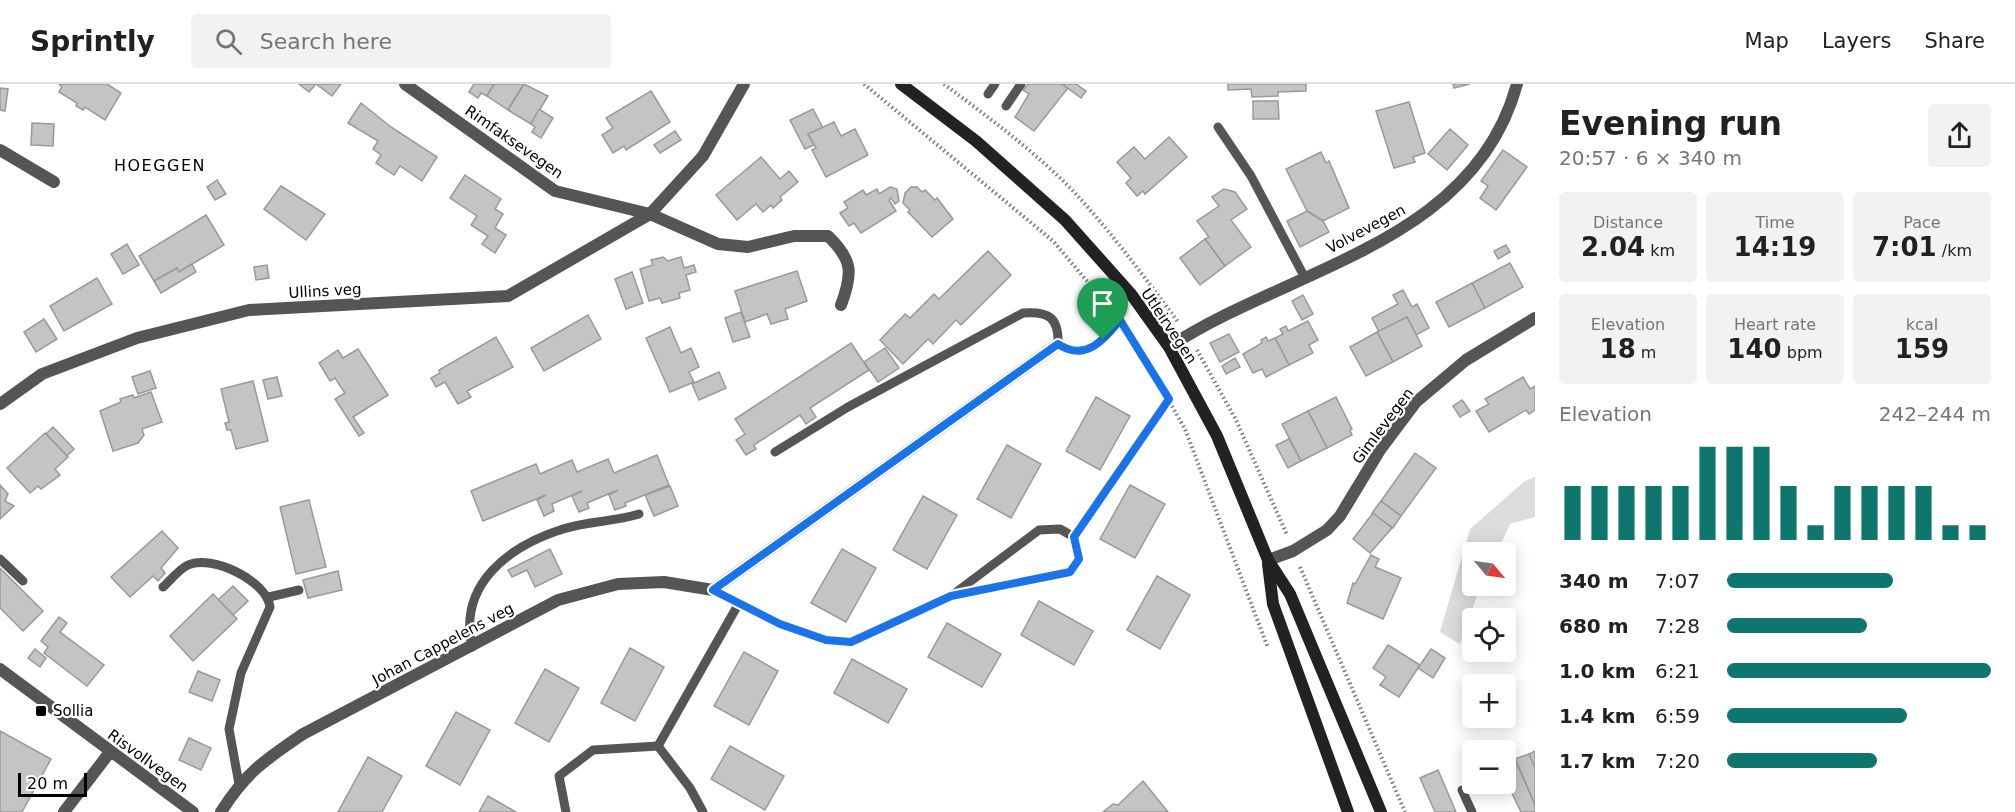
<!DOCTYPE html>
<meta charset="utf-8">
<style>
:root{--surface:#fff;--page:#f2f2f2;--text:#202124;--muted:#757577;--line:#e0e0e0;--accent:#0f766e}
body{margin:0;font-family:"DejaVu Sans",sans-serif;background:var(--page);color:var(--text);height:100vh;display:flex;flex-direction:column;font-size:22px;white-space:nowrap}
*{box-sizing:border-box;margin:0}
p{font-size:20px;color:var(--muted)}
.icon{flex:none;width:33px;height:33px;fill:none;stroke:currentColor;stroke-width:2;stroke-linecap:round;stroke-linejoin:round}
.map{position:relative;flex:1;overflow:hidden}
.side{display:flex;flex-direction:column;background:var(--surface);width:480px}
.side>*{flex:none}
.needle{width:39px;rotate:119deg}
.tools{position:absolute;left:1462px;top:458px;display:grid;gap:12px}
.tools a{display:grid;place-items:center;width:54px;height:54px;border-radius:6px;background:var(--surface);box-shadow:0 3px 15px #0003;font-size:30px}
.scale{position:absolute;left:18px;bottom:15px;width:69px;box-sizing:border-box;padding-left:6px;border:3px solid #000;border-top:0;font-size:16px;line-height:21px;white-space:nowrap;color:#000;-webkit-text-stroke:4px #fff;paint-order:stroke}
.pin{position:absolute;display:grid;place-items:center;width:51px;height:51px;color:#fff;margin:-62px -26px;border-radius:50% 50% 50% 0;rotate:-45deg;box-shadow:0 0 6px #0007}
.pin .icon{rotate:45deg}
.round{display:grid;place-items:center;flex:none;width:63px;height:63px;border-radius:6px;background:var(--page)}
.headline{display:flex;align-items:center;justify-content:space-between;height:102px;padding:0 24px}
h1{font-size:33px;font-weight:700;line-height:45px}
.figures{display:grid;grid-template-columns:repeat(3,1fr);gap:9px;height:102px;padding:6px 24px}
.figures div{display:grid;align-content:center;border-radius:6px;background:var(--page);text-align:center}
.figures b{font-size:26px;font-weight:700}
.figures small{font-size:16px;font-weight:400}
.figures p{font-size:16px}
.chart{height:168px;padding:12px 24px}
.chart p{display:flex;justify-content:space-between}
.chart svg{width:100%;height:108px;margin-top:6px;stroke:var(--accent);stroke-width:6}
ul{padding:0 24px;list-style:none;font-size:20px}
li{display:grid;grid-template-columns:96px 72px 1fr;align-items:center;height:45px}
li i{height:15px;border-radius:8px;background:var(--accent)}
header{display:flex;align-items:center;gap:36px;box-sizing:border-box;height:84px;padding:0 30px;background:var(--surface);border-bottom:2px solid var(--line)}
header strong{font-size:28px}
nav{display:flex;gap:33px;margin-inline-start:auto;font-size:21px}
.search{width:420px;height:54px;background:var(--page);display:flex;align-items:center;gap:15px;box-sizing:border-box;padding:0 21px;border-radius:6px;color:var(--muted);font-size:22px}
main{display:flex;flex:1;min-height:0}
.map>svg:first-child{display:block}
</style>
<header>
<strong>Sprintly</strong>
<div class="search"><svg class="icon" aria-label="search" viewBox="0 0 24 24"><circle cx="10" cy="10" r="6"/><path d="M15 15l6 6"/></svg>Search here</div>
<nav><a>Map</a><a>Layers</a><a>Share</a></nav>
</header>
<main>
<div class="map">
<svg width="1535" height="728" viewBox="0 0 1535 728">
<rect width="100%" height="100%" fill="#fff"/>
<polygon fill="#dcdcdc" points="1535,393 1535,433 1510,440 1497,468 1473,468 1473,501 1481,501 1460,560 1440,548 1470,445 1525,397"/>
<g fill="#c4c4c4" stroke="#999" stroke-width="1.5">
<polygon points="107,0 121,9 105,36 85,23 83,26 76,22 77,19 59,8 62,3 59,0"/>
<polygon points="299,0 316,0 309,8"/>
<polygon points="316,0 341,0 332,12"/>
<polygon points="474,0 494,0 487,12 481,9 478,14 469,8"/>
<polygon points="494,0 524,0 508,26 487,12"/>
<polygon points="524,0 548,12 531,40 508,26"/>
<polygon points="1028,0 1062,0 1068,4 1034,47 1015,33 1029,10 1023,6"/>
<polygon points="1062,0 1076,0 1086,7 1081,14"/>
<polygon points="1228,0 1306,0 1306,7 1278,8 1278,12 1252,13 1251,5 1228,6"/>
<polygon points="1453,0 1470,0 1454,4"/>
<polygon points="0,4 8,5 5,27 0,26"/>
<polygon points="651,7 670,38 626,66 624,62 613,69 602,51 613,44 606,34"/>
<polygon points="1253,17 1278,17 1279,35 1253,35"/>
<polygon points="1409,18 1425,69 1413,73 1415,78 1394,84 1376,27"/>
<polygon points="361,19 391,43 437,73 422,97 400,82 394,91 376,79 381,71 373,65 378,57 348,39"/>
<polygon points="539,25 553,34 541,54 532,48 535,43 531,40"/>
<polygon points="813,25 823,44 808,50 814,61 805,65 790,36"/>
<polygon points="834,38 841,52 855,45 868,71 826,93 812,66 816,64 808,50"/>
<polygon points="32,39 54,40 53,62 31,61"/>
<polygon points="1450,45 1468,61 1447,86 1428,70"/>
<polygon points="675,47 681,56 660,69 654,61"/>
<polygon points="1169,53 1187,73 1145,110 1143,107 1137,112 1126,99 1131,94 1117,78 1134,63 1145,75"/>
<polygon points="1503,66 1527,83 1496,126 1480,114 1488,102 1481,97"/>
<polygon points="1321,68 1326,79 1329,77 1349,124 1323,137 1307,127 1286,85"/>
<polygon points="761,73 780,95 789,87 798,98 780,113 782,116 773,124 771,121 763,128 756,120 737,136 716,111"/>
<polygon points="465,91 501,115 495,125 503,130 495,144 506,151 495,169 482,160 488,152 471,141 477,132 450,114"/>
<polygon points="217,96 226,110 215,116 207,103"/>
<polygon points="281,102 325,130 306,156 264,125"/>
<polygon points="890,103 897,105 899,117 895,120 891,114 889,116 896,127 861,149 854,139 849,142 840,129 848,124 844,118 863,106 866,111 877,105 879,110"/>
<polygon points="911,103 917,103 922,108 925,106 935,116 937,114 953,135 932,153 908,128 910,126 903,119 905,109"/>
<polygon points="1224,105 1235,108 1247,125 1231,136 1251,163 1225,182 1205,155 1209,153 1197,137 1219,122 1212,113"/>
<polygon points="1307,127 1323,137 1329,148 1300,163 1287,137"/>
<polygon points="206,131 224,161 179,188 177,184 154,197 139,172"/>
<polygon points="1205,155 1225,182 1200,201 1180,174"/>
<polygon points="127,160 139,181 123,190 111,170"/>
<polygon points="1506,161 1510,168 1498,175 1494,167"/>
<polygon points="988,167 1011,191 961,241 956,236 933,260 928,255 903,280 880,256 905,230 910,234 934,210 939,215"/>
<polygon points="663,173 668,177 681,173 684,184 694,181 696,188 686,191 690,206 679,209 680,214 662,219 660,214 649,217 640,185 653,181 651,176"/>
<polygon points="1510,179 1523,203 1485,224 1472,199"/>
<polygon points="192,180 196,188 161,209 154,197 177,184 179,188"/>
<polygon points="267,181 269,194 256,196 254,183"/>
<polygon points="797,187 807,217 785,225 788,235 771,240 767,230 745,238 735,207"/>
<polygon points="632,188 643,219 626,225 615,195"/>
<polygon points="97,194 112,220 64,247 50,222"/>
<polygon points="1472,199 1485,224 1449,243 1436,218"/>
<polygon points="1403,206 1412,223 1417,220 1429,244 1416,251 1407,233 1379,248 1372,234 1398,220 1393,211"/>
<polygon points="1303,211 1313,230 1302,236 1292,217"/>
<polygon points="741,228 750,253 733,258 725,234"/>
<polygon points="588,231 601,255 544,287 531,264"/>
<polygon points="1407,233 1422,262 1393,278 1377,248"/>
<polygon points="44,235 57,255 36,268 24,248"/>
<polygon points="1308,237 1318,256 1309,261 1313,269 1289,281 1275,254 1283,250 1280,245 1286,242 1288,247"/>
<polygon points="670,243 681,269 691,264 699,283 689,288 694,298 670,308 646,254"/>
<polygon points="1377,248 1393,278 1366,292 1350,263"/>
<polygon points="1229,250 1239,268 1220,278 1210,259"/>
<polygon points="496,253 513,283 467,307 471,313 458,320 445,298 436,303 431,294 440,289 439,286"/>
<polygon points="1266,253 1268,257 1275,254 1289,281 1266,293 1262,285 1253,289 1243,270 1262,259 1261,256"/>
<polygon points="851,259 869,286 810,324 816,333 806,340 800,331 754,361 756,365 746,371 736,356 745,350 735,335"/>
<polygon points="885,264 899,284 878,298 864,278"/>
<polygon points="358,265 388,311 353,333 364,349 359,352 335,315 345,309 335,294 330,297 319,279 338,266 343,274"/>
<polygon points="1235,274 1240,283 1226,290 1222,282"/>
<polygon points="150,287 156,304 138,310 132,293"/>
<polygon points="719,288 726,304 699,316 692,300"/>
<polygon points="277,293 282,312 268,315 263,296"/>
<polygon points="1523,293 1530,305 1535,302 1535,326 1529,330 1526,326 1489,348 1476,327 1489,320 1485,315"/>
<polygon points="253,297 268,357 236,365 231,346 227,346 225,339 229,338 221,305"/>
<polygon points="151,308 162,338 142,345 144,351 138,359 113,367 100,327 121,318 120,315 133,311 134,314"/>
<polygon points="1096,313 1130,332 1100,386 1066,367"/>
<polygon points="1336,313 1352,345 1350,346 1352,351 1327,364 1308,327"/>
<polygon points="1462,316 1470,327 1460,333 1453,322"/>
<polygon points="1308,327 1327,364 1301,377 1282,340"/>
<polygon points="53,343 74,365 67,372 46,350"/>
<polygon points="45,349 68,373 55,385 60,391 41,405 38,402 30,409 7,384"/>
<polygon points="1289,355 1301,377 1288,384 1276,361"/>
<polygon points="1007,361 1041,380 1011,434 977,415"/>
<polygon points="1415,369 1436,384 1401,432 1381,417"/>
<polygon points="657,371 669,401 625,419 626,422 615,426 609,411 618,406 587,419 589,424 579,428 572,412 582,407 552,420 554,427 544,432 537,416 546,411 483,437 471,407 536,380 540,390 572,376 577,388 608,375 614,389"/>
<polygon points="0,401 8,410 5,417 14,422 0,435"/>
<polygon points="1130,401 1165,420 1135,474 1100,455"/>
<polygon points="670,402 678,422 654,432 645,411"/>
<polygon points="923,412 957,431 927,485 893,466"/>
<polygon points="309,416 326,483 296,490 280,423"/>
<polygon points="1381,417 1401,432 1393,444 1372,429"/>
<polygon points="1373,429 1392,444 1370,469 1353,455"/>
<polygon points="162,447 178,464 161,484 165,489 158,497 153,492 130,513 111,493"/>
<polygon points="550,465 562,490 535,503 527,486 512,493 508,486"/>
<polygon points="842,465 876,484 846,538 811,519"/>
<polygon points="1371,471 1379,475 1375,483 1401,494 1383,535 1347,519 1353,499 1355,500"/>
<polygon points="0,484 43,527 23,547 0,524"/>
<polygon points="338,487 342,506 308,514 303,496"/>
<polygon points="1157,492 1190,511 1160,565 1127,546"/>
<polygon points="233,502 248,517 233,531 218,516"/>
<polygon points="213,510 237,535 193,577 170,552"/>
<polygon points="1039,517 1093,547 1074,581 1021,551"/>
<polygon points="59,533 67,539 60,548 104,581 87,602 44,569 48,563 41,557"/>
<polygon points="947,539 1001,570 982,603 928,573"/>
<polygon points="1388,561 1420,581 1399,613 1380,601 1386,593 1373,584"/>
<polygon points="630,564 664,583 635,637 601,619"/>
<polygon points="35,565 46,574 40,583 28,574"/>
<polygon points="1431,565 1445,574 1433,594 1418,584"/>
<polygon points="744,568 778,587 749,641 714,622"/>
<polygon points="852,575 907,605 888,639 834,609"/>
<polygon points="545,585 579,604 549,658 515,639"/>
<polygon points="198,587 220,596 212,617 189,608"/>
<polygon points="456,628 490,646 460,701 426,682"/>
<polygon points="0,647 51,675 22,728 0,728"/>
<polygon points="189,654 211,664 201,686 179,676"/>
<polygon points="730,662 784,692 765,726 711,695"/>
<polygon points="1535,667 1535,684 1529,670"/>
<polygon points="1529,670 1535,684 1535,721 1515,675"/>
<polygon points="368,673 402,692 382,728 338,728"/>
<polygon points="1515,675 1535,721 1535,728 1521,728 1506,697 1506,680"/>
<polygon points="1438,686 1456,728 1435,728 1420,694"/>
<polygon points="1143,697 1168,728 1103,728 1113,720 1118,721"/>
<polygon points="488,712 516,728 479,728"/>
</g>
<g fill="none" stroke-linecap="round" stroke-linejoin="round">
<g stroke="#777" stroke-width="4" stroke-dasharray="1.5 3" stroke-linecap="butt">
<polyline points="864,0 1053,157 1120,236 1146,277 1185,345 1268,564"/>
<path d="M944,0C989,34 1036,68 1075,109C1112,149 1145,194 1178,238"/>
<polyline points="1197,266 1236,336 1287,451"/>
<path d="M1072,267C1095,265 1106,254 1120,236"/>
<polyline points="1083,440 1168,315"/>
<polyline points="1300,483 1405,728"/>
</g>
<g stroke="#555" stroke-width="9">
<polyline points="988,10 995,0"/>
<polyline points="1006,22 1021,0"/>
<polyline points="1218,43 1251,92 1305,194"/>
<path d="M775,368L848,323L1023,229C1048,227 1059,233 1058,260"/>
<polyline points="0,475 23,497"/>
<path d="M163,503C170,497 179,485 188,481C212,470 267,497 270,523L241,589L229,645L239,700"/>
<polyline points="713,506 780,540 827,557 851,558 951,512 1070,488 1079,475 1074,453 1060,445 1039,446 951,512"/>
<polyline points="269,513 299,506"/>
<path d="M472,563C458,500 509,462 563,445C588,437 613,438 639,430"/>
<polyline points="658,662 739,519"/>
<polyline points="658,662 690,704 703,728"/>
<polyline points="1462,706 1472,728"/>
<polyline points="566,728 559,692 593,666 658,662"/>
</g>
<g stroke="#555" stroke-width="12">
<path d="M405,0L555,107L650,130L718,160L748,163L794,152H828C853,176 853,189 841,221"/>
<polyline points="0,66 54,98"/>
<path d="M1169,263C1288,184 1474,160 1517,0"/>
<polyline points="0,320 42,290 137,254 249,226 508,212 650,130 703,72 744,0"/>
<polyline points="1268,476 1293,467 1327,446 1340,432 1380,366 1416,318 1466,276 1535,234"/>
<polyline points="64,728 110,668"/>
<path d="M221,728C246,688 265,676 303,650L558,516L618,500L664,498L713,506L1058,260"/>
</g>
<polyline stroke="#555" stroke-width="12" points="0,585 193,728"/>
<g stroke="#222" stroke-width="12">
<polyline points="901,0 976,57 1065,136 1131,210 1169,263 1217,352 1268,476 1290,510 1381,728"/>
<polyline points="1268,480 1273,520 1348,728"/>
</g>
</g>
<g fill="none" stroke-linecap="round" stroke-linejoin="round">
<defs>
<path id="route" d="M1120,236L1169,315L1074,453L1079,475L1070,488L951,512L851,558L826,556L780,540L713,506L1058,260C1085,278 1103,257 1120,236Z"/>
</defs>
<use href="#route" stroke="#fff" stroke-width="12"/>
<use href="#route" stroke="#1a73e8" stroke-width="8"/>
</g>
<rect fill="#000" stroke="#fff" stroke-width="2" x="35" y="621" width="12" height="12" rx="3"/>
<g text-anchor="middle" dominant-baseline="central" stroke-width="4.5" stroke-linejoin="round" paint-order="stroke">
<g font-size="15" fill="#000" stroke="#fff">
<text transform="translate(514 58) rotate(35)">Rimfaksevegen</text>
<text transform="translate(1366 145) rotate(-28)">Volvevegen</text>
<text transform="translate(325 207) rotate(-3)">Ullins veg</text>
<text transform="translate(1169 242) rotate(56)">Utleirvegen</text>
<text transform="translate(1383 342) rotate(-53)">Gimlevegen</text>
<text transform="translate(443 560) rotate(-28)">Johan Cappelens veg</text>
<text transform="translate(148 677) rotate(36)">Risvollvegen</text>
</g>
<g font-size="15" fill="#000" stroke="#fff" text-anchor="start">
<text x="53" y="627">Sollia</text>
</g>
<g font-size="16" letter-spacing="1.5" fill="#000" stroke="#fff">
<text x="160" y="81">HOEGGEN</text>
</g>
</g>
</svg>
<div class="tools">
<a><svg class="needle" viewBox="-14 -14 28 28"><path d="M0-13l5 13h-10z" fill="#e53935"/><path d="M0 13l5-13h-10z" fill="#757577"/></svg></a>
<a><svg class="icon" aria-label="locate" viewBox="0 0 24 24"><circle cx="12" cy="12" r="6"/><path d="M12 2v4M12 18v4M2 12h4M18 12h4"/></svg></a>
<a>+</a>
<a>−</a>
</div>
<div class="scale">20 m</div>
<div class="pin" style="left:1103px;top:256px;background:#1e9e55"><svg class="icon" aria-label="arrive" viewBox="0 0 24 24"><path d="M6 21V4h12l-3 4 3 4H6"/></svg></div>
</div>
<section class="side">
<div class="headline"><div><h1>Evening run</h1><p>20:57 · 6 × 340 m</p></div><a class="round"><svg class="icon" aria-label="share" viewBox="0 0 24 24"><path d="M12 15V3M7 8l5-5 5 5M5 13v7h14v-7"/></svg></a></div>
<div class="figures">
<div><p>Distance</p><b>2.04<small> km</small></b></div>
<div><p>Time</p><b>14:19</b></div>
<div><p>Pace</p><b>7:01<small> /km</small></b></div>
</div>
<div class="figures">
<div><p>Elevation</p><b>18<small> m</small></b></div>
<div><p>Heart rate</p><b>140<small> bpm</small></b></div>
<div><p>kcal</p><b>159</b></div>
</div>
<div class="chart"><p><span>Elevation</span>242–244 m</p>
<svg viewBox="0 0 160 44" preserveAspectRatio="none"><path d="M5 44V22M15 44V22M25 44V22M35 44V22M45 44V22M55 44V6M65 44V6M75 44V6M85 44V22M95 44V38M105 44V22M115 44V22M125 44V22M135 44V22M145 44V38M155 44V38"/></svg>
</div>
<ul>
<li><b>340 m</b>7:07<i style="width:63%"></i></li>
<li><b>680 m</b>7:28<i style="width:53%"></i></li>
<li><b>1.0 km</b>6:21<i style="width:100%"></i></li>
<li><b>1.4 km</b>6:59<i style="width:68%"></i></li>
<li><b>1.7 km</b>7:20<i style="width:57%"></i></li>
</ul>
</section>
</main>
